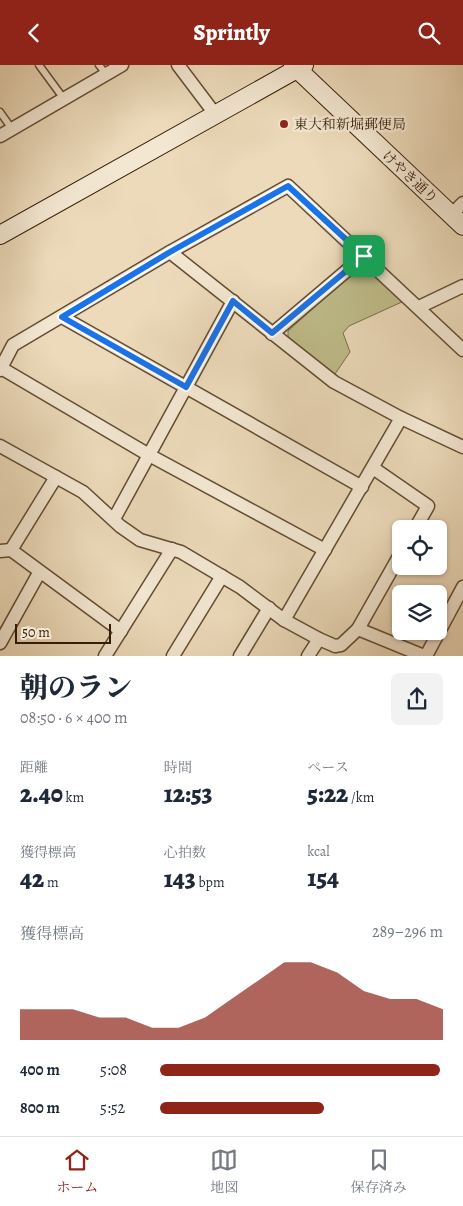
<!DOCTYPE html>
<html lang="ja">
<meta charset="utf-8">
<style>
:root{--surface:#fff;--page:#f2f2f3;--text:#1f2937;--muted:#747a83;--line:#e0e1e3;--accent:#8f2418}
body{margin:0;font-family:Alegreya,"Noto Serif JP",serif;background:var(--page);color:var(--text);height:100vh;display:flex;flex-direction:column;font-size:19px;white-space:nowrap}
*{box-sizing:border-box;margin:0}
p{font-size:16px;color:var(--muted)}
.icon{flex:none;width:28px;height:28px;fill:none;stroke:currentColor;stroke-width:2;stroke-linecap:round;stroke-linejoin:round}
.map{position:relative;height:591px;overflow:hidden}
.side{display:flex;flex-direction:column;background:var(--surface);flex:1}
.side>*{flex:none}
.tools{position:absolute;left:392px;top:455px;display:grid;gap:10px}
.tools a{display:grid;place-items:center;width:55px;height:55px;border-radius:8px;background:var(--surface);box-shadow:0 1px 4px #0004;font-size:25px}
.scale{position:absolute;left:15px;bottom:12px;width:96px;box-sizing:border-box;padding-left:5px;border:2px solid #351d06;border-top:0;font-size:14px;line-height:18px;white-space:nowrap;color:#351d06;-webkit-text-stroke:4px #f3e7d2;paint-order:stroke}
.pin{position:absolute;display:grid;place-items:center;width:42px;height:42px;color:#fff;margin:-21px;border-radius:10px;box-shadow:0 2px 8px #0006}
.round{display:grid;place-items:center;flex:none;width:52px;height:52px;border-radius:8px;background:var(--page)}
.head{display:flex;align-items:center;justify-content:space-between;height:85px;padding:0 20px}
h1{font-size:28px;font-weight:800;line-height:38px}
.metrics{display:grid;grid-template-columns:repeat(3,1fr);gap:8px;height:85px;padding:5px 20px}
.metrics div{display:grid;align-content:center}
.metrics b{font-size:25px;font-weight:800}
.metrics small{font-size:14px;font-weight:400}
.metrics p{font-size:14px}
.chart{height:140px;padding:10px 20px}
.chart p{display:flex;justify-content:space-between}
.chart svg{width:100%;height:90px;margin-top:5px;fill:var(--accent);opacity:.7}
ul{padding:0 20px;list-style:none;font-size:16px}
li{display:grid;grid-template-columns:80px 60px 1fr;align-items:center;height:38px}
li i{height:12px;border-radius:6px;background:var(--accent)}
header{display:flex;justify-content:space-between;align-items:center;height:65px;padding:0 20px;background:var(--accent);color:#fff;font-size:22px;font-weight:800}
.dock{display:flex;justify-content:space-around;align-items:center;height:70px;border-top:1px solid var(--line);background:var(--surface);font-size:14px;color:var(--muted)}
.dock a{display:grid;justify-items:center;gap:2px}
.dock .on{color:var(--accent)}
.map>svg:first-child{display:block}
</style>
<header><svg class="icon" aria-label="back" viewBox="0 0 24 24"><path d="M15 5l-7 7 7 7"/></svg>Sprintly<svg class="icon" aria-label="search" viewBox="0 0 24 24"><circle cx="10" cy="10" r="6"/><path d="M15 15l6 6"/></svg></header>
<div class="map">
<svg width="463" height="591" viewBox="0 0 463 591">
<rect width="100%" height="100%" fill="#ecdaba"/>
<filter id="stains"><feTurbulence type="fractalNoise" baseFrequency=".004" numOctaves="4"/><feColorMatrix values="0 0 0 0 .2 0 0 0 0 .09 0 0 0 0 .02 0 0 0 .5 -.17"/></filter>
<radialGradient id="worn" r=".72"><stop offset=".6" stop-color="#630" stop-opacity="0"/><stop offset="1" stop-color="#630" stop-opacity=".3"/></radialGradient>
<polygon fill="#bfbd8a" stroke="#7a6d48" points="359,202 368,202 404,236 349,261 343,268 350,287 335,309 288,273 288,266"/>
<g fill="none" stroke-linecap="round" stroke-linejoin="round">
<defs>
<g id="lane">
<polyline points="39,0 64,34"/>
<polyline points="99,0 106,9"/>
<polyline points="0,47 12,64"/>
</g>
<g id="street">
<polyline points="178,0 215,49"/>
<polyline points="0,71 122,0"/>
<polyline points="451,150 463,138"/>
<polyline points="170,187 334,317 401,353 463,382"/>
<polyline points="419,242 463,221"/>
<polyline points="62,252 362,422"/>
<polyline points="272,269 364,191"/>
<polyline points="1,303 149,390 325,485"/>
<polyline points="0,305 13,280 170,187 288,121 463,285"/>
<polyline points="0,381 83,427 120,461 140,475 181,487 240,522 284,555 319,574 335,581 341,580 358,564 424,591"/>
<polyline points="373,403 428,441 415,464"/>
<polyline points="114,454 233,236"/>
<polyline points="11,485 56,412"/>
<polyline points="0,486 11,485 121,566"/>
<polyline points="284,555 401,353"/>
<polyline points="358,564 401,488"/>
<polyline points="0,578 39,508"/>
<polyline points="105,591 172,484"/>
<polyline points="173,591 222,511"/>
<polyline points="240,591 269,543"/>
<polyline points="308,591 319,574"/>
<polyline points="426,591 463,522"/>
</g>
<g id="secondary">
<polyline points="293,0 463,161"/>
<polyline points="0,170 304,0"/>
</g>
</defs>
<use href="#lane" stroke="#634c33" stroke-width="9"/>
<use href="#street" stroke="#634c33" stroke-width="15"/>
<use href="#secondary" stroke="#351d06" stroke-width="20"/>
<use href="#lane" stroke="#f3e7d2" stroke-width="6"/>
<use href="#street" stroke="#f3e7d2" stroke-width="12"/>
<use href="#secondary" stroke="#f3e7d2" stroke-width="18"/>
</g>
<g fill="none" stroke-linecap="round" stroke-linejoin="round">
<defs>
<polygon id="route" points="288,121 364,191 272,268 233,236 186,322 62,252 170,187"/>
</defs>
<use href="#route" stroke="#fff" stroke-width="10"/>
<use href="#route" stroke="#1a73e8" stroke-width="6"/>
</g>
<circle fill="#8f2418" stroke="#f3e7d2" stroke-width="2" cx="284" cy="59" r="5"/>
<g text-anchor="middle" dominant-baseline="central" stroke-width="5" stroke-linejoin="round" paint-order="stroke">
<g font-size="14" fill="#351d06" stroke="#f3e7d2" text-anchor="start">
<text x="294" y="59">東大和新堀郵便局</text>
</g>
<g font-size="14" fill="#351d06" stroke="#f3e7d2">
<text transform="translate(410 112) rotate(43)">けやき通り</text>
</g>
</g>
<rect width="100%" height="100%" filter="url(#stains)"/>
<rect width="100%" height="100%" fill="url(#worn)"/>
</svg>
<div class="tools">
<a><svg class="icon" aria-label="locate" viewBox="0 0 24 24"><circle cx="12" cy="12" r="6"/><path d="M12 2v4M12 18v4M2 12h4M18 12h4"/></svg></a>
<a><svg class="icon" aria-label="layers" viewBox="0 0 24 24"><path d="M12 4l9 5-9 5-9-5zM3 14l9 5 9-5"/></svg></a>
</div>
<div class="scale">50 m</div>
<div class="pin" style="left:364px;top:191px;background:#1e9e55"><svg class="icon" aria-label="arrive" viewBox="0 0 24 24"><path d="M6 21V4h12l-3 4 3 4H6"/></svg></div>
</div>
<section class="side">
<div class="head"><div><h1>朝のラン</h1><p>08:50 · 6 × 400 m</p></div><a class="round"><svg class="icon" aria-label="share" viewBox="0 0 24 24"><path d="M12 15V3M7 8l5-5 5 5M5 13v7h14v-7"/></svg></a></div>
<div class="metrics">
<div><p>距離</p><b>2.40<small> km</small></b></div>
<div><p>時間</p><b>12:53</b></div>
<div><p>ペース</p><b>5:22<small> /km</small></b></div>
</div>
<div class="metrics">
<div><p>獲得標高</p><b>42<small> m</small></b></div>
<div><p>心拍数</p><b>143<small> bpm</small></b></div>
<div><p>kcal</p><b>154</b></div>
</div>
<div class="chart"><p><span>獲得標高</span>289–296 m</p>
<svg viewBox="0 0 160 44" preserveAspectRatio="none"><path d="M0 44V29L10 29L20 29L30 33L40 33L50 38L60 38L70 33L80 24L90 15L100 6L110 6L120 11L130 20L140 24L150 24L160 29V44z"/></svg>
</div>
<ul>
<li><b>400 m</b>5:08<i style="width:99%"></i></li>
<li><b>800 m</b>5:52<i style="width:58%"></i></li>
</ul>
</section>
<nav class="dock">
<a class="on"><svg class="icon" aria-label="home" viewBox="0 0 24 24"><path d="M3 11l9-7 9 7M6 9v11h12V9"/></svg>ホーム</a>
<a><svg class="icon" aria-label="map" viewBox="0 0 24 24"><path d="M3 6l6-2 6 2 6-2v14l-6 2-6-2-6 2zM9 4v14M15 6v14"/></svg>地図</a>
<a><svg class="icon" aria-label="saved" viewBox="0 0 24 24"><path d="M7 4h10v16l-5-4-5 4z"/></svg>保存済み</a>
</nav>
